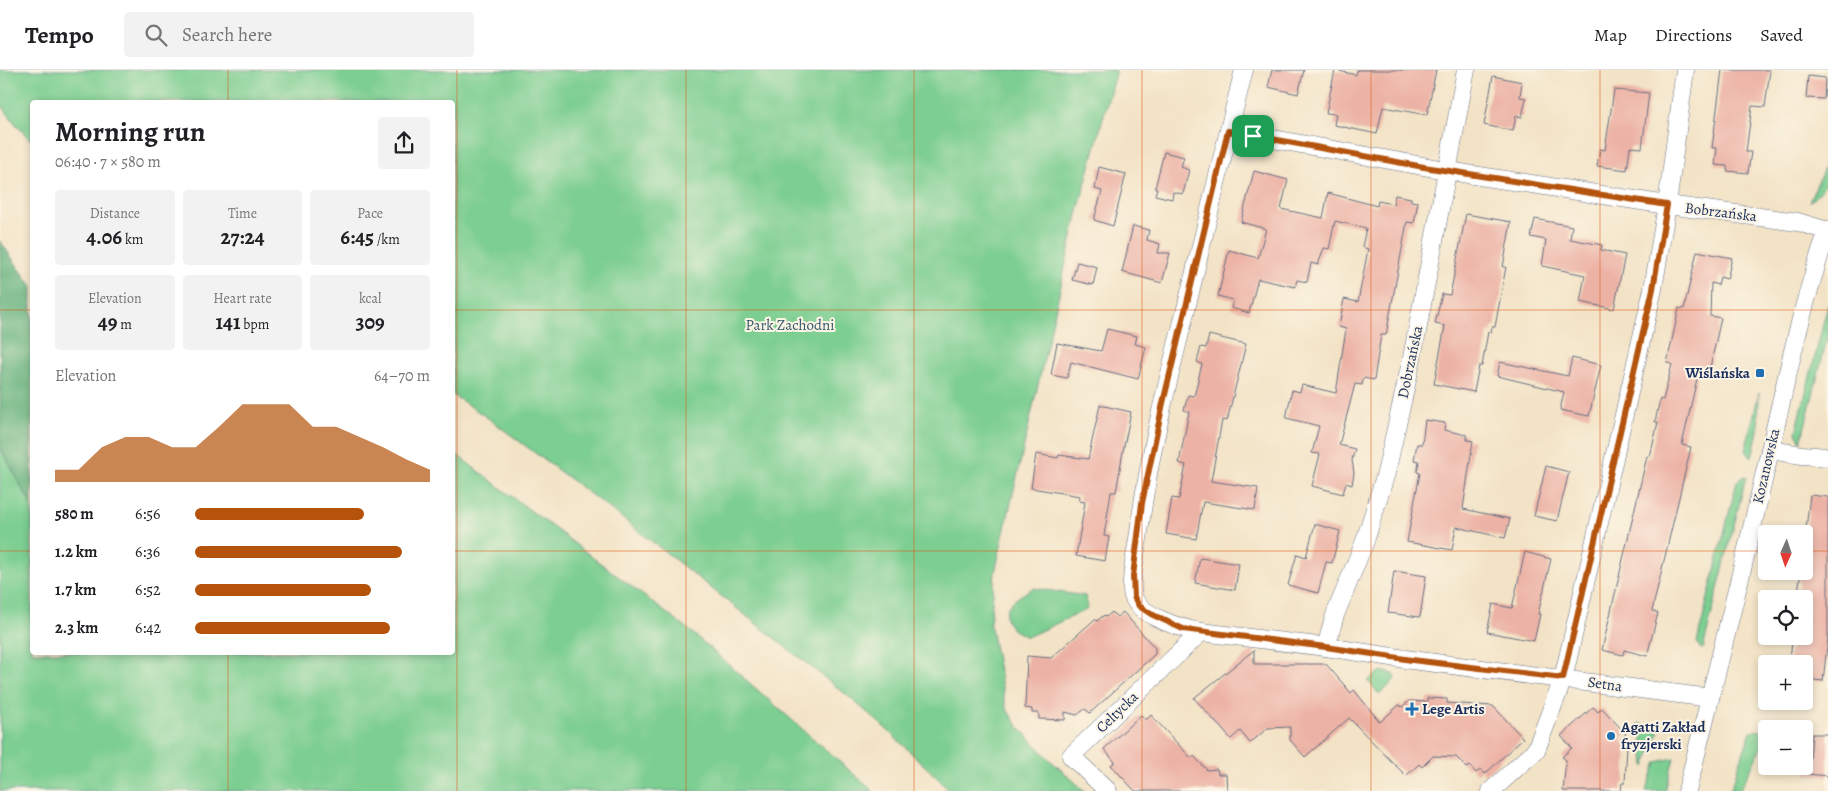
<!DOCTYPE html>
<meta charset="utf-8">
<style>
:root{--surface:#fff;--page:#f2f2f2;--text:#202124;--muted:#757577;--line:#e0e0e0;--accent:#b45309}
body{margin:0;font-family:Alegreya,serif;background:var(--page);color:var(--text);height:100vh;display:flex;flex-direction:column;font-size:19px;white-space:nowrap}
*{box-sizing:border-box;margin:0}
p{font-size:16px;color:var(--muted)}
.icon{flex:none;width:28px;height:28px;fill:none;stroke:currentColor;stroke-width:2;stroke-linecap:round;stroke-linejoin:round}
.map{position:relative;flex:1;overflow:hidden}
.side{position:absolute;left:30px;top:30px;width:425px;height:555px;display:flex;flex-direction:column;background:var(--surface);border-radius:5px;box-shadow:0 2px 8px #0003}
.side>*{flex:none}
.needle{width:32px;rotate:183deg}
.tools{position:absolute;left:1758px;top:455px;display:grid;gap:10px}
.tools a{display:grid;place-items:center;width:55px;height:55px;border-radius:5px;background:var(--surface);box-shadow:0 2px 8px #0003;font-size:25px}
.pin{position:absolute;display:grid;place-items:center;width:42px;height:42px;color:#fff;margin:-21px;border-radius:10px;box-shadow:0 2px 8px #0006}
.round{display:grid;place-items:center;flex:none;width:52px;height:52px;border-radius:5px;background:var(--page)}
.summary{display:flex;align-items:center;justify-content:space-between;height:85px;padding:0 25px}
h1{font-size:28px;font-weight:700;line-height:38px}
.stats{display:grid;grid-template-columns:repeat(3,1fr);gap:8px;height:85px;padding:5px 25px}
.stats div{display:grid;align-content:center;border-radius:5px;background:var(--page);text-align:center}
.stats b{font-size:21px;font-weight:700}
.stats small{font-size:14px;font-weight:400}
.stats p{font-size:14px}
.chart{height:140px;padding:10px 25px}
.chart p{display:flex;justify-content:space-between}
.chart svg{width:100%;height:90px;margin-top:5px;fill:var(--accent);opacity:.7}
ul{padding:0 25px;list-style:none;font-size:16px}
li{display:grid;grid-template-columns:80px 60px 1fr;align-items:center;height:38px}
li i{height:12px;border-radius:6px;background:var(--accent)}
header{display:flex;align-items:center;gap:30px;box-sizing:border-box;height:70px;padding:0 25px;background:var(--surface);border-bottom:1px solid var(--line)}
header strong{font-size:24px}
nav{display:flex;gap:28px;margin-inline-start:auto;font-size:18px}
.search{width:350px;height:45px;background:var(--page);display:flex;align-items:center;gap:12px;box-sizing:border-box;padding:0 18px;border-radius:5px;color:var(--muted);font-size:19px}
.map>svg:first-child{display:block}
</style>
<header>
<strong>Tempo</strong>
<div class="search"><svg class="icon" aria-label="search" viewBox="0 0 24 24"><circle cx="10" cy="10" r="6"/><path d="M15 15l6 6"/></svg>Search here</div>
<nav><a>Map</a><a>Directions</a><a>Saved</a></nav>
</header>
<div class="map">
<svg width="1828" height="721" viewBox="0 0 1828 721">
<rect width="100%" height="100%" fill="#fcf5e5"/>
<filter id="ink" filterUnits="userSpaceOnUse"><feTurbulence type="fractalNoise" baseFrequency=".02" numOctaves="2"/><feDisplacementMap in="SourceGraphic" scale="10" xChannelSelector="R" yChannelSelector="G"/><feConvolveMatrix kernelMatrix="1 2 1 2 8 2 1 2 1" color-interpolation-filters="sRGB"/></filter>
<filter id="wash" filterUnits="userSpaceOnUse"><feTurbulence type="fractalNoise" baseFrequency=".0096" numOctaves="4" result="noise"/><feDisplacementMap in="SourceGraphic" scale="20" xChannelSelector="R" yChannelSelector="G"/><feGaussianBlur stdDeviation="1.12" result="paint"/><feColorMatrix in="noise" values="0 0 0 0 0 0 0 0 0 0 0 0 0 0 0 0 0 1.4 0 .05"/><feComposite in="paint" operator="in"/></filter>
<g filter="url(#wash)">
<rect width="100%" height="100%" fill="#f3e3c6"/>
<g fill="#7bce91" stroke="#4b7e78">
<polygon points="0,0 1116,0 1078,141 995,502 990,553 1006,638 1018,656 1050,690 1085,721 951,721 883,656 848,626 617,444 488,348 453,325 452,32 32,32 32,72 14,52 0,33"/>
<path d="M1828,89C1828,110 1826,119 1809,132Z"/>
<polygon points="1828,234 1828,265 1801,372 1796,362"/>
<polygon points="1759,323 1758,361 1752,387 1745,381"/>
<polygon points="0,377 32,436 32,582 452,582 453,382 689,560 873,721 0,721"/>
<polygon points="1744,406 1746,407 1703,579 1700,578 1697,572 1737,411"/>
<path d="M1033,518L1085,526L1088,537L1086,540L1027,567C1022,564 1013,561 1010,556C996,537 1019,527 1033,518Z"/>
<polygon points="1381,601 1394,604 1396,608 1382,623 1378,623 1368,611"/>
<polygon points="1639,653 1659,662 1645,697 1643,671"/>
<polygon points="1766,660 1766,677 1762,677 1739,721 1730,721 1751,661"/>
<polygon points="1674,688 1665,721 1646,721 1657,692"/>
</g>
<polygon fill="#64b17b" stroke="#40706c" points="0,171 29,212 32,214 32,436 0,377"/>
<g id="blocks">
<g fill="#ecb2a5">
<polygon points="1272,0 1304,0 1298,24 1268,17"/>
<polygon points="1335,0 1356,5 1357,0 1436,0 1427,45 1383,37 1377,64 1334,55 1336,44 1326,43"/>
<polygon points="1722,0 1770,0 1765,37 1752,36 1746,82 1751,82 1748,103 1727,101 1727,96 1715,95 1717,78 1712,78"/>
<polygon points="1493,6 1522,12 1520,27 1526,28 1522,47 1516,46 1513,61 1484,55"/>
<polygon points="1808,6 1825,8 1824,29 1806,28"/>
<polygon points="1614,20 1649,23 1642,78 1630,77 1627,100 1597,96 1600,79 1605,80"/>
<polygon points="1164,82 1184,87 1181,97 1189,100 1183,124 1173,122 1172,129 1155,125 1157,118 1155,118"/>
<polygon points="1099,97 1126,104 1113,156 1094,150 1102,121 1095,119"/>
<polygon points="1254,101 1288,110 1281,139 1323,148 1328,123 1377,136 1378,131 1393,134 1395,125 1411,128 1411,131 1418,132 1414,153 1407,152 1386,265 1381,265 1374,310 1363,308 1362,315 1355,314 1339,375 1355,379 1352,390 1354,403 1352,415 1346,413 1343,424 1312,416 1320,384 1312,383 1319,356 1286,348 1292,320 1300,322 1302,315 1336,323 1346,259 1339,257 1344,229 1358,232 1368,179 1362,177 1366,158 1335,151 1329,179 1324,178 1318,195 1311,193 1307,212 1297,210 1295,217 1258,209 1249,243 1231,238 1233,230 1218,226 1229,180 1258,188 1266,159 1241,152"/>
<polygon points="1466,144 1511,152 1503,197 1506,197 1495,257 1492,257 1491,263 1488,262 1482,296 1479,296 1474,322 1434,314 1445,256 1435,254 1442,224 1450,225"/>
<polygon points="1535,149 1572,156 1570,169 1602,175 1601,180 1625,185 1614,239 1580,232 1585,205 1542,196 1546,170 1531,167"/>
<polygon points="1133,156 1149,160 1147,170 1160,174 1158,183 1170,183 1162,213 1122,202"/>
<polygon points="1697,181 1732,188 1727,209 1720,207 1718,215 1711,213 1710,246 1721,248 1709,302 1699,300 1682,375 1691,377 1652,541 1658,543 1647,586 1624,580 1623,585 1602,580 1647,386 1650,387 1658,352 1655,352 1660,329 1663,330 1672,294 1667,293 1679,238 1684,239"/>
<polygon points="1077,192 1097,197 1093,215 1072,210"/>
<polygon points="1107,259 1137,266 1135,274 1146,277 1138,309 1071,292 1067,308 1051,305 1057,273 1101,281"/>
<polygon points="1209,265 1246,274 1227,351 1222,350 1211,411 1258,418 1255,440 1203,432 1196,469 1166,464 1172,428 1179,429 1186,395 1179,393 1189,342 1184,340 1188,325 1194,326 1202,294 1197,292 1201,277 1206,278"/>
<polygon points="1572,288 1601,295 1589,346 1560,340 1564,322 1497,306 1500,292 1568,306"/>
<polygon points="1100,335 1131,342 1123,381 1116,422 1111,422 1104,466 1109,467 1105,491 1076,486 1085,432 1079,431 1080,426 1031,418 1036,384 1058,388 1059,385 1088,389"/>
<polygon points="1425,350 1445,353 1444,360 1467,365 1467,370 1473,371 1463,439 1510,449 1505,468 1456,457 1452,480 1407,472 1420,403 1417,402 1419,391 1414,390 1417,374 1422,374"/>
<polygon points="1546,396 1569,402 1557,451 1534,446"/>
<polygon points="1810,425 1828,427 1828,567 1823,611 1804,609 1804,594 1789,594 1793,566 1804,566 1804,529 1797,529 1801,501 1804,501 1804,476"/>
<polygon points="1315,454 1340,461 1332,493 1326,492 1318,523 1288,515 1297,484 1306,487"/>
<polygon points="1525,482 1551,489 1538,544 1540,544 1534,571 1487,562 1493,534 1512,538"/>
<polygon points="1200,488 1239,494 1235,520 1195,513"/>
<polygon points="1394,501 1426,506 1420,547 1388,543"/>
<polygon points="1112,542 1117,547 1123,542 1155,578 1155,584 1090,643 1085,639 1077,645 1065,642 1065,650 1039,649 1039,643 1032,643 1032,639 1025,638 1027,586 1051,588 1095,549 1097,551 1104,545 1106,547"/>
<polygon points="1254,580 1254,594 1326,594 1351,623 1354,620 1380,652 1399,635 1402,637 1409,631 1427,632 1427,628 1447,629 1447,633 1493,636 1523,668 1485,704 1481,699 1476,703 1470,696 1467,698 1456,687 1433,686 1422,697 1419,694 1406,706 1349,648 1305,687 1290,670 1290,657 1268,658 1250,673 1240,661 1231,669 1194,628"/>
<polygon points="1593,637 1598,642 1602,638 1626,664 1621,669 1627,676 1625,713 1622,713 1621,721 1563,721 1566,690 1562,687 1572,678 1561,666"/>
<polygon points="1141,645 1146,650 1151,645 1191,688 1194,686 1207,700 1217,699 1218,704 1226,704 1227,721 1135,721 1111,695 1115,692 1104,679"/>
<polygon points="1812,664 1828,664 1828,706 1807,704 1808,688 1810,688"/>
</g>
</g>
</g>
<g filter="url(#ink)">
<use href="#blocks" fill-opacity="0" stroke="#676e82" stroke-width="1"/>
<g fill="none" stroke-linecap="round" stroke-linejoin="round">
<defs>
<g id="minor">
<path d="M1244,0C1223,82 1204,165 1184,247C1166,318 1148,390 1139,462C1137,478 1129,512 1133,526C1139,546 1183,559 1201,562L1326,577L1412,590L1710,628"/>
<polyline points="1229,61 1473,105 1667,135 1798,152 1828,161"/>
<polyline points="1770,380 1802,385 1828,387"/>
<polyline points="1326,577 1335,545 1365,471 1386,403 1412,288 1466,0"/>
<polyline points="1108,721 1071,686 1201,562"/>
<polyline points="1491,721 1536,680 1563,609 1653,219 1667,135 1685,0"/>
<path d="M1687,721C1713,615 1741,508 1765,402C1784,321 1800,239 1828,160"/>
</g>
</defs>
<use href="#minor" stroke="#676e82" stroke-width="19"/>
<use href="#minor" stroke="#fff" stroke-width="18"/>
</g>
</g>
<g fill="none" stroke-linecap="round" stroke-linejoin="round" filter="url(#ink)">
<defs>
<polygon id="route" points="1228,61 1424,97 1667,135 1653,219 1563,608 1412,590 1326,577 1183,559 1151,544 1139,536 1134,527 1133,506 1142,433 1163,333"/>
</defs>
<use href="#route" stroke="#fff" stroke-width="10"/>
<use href="#route" stroke="#b45309" stroke-width="6"/>
</g>
<path fill="none" stroke="#de5710" stroke-width="1" stroke-opacity="0.55" d="M228,0V32M457,0V721M686,0V721M914,0V721M1142,0V721M1371,0V721M1600,0V721M0,240H32M452,240H1828M0,481H32M452,481H1766M1804,481H1828M228,582V721"/>
<g fill="#1f6fb2" stroke="#fcf5e5" stroke-width="2">
<rect x="1755" y="298" width="10" height="10" rx="2.5"/>
<path d="M1409.5 631.5h5v5h5v5h-5v5h-5v-5h-5v-5h5z"/>
<circle cx="1611" cy="666" r="5"/>
</g>
<g text-anchor="middle" dominant-baseline="central" stroke-width="4" stroke-linejoin="round" paint-order="stroke">
<g font-size="15" fill="#1b2f5e" stroke="#fcf5e5">
<text transform="translate(1721 142) rotate(7)">Bobrzańska</text>
<text transform="translate(1410 292) rotate(-78)">Dobrzańska</text>
<text transform="translate(1766 396) rotate(-77)">Kozanowska</text>
<text transform="translate(1605 614) rotate(8)">Setna</text>
<text transform="translate(1117 642) rotate(-44)">Celtycka</text>
</g>
<g font-size="15" fill="#33576b" stroke="#fcf5e5">
<text x="790" y="255">Park Zachodni</text>
</g>
<g font-size="15" font-weight="bold" fill="#1b2f5e" stroke="#fcf5e5" text-anchor="start">
<text x="1750" y="303" text-anchor="end">Wiślańska</text>
<text x="1422" y="639">Lege Artis</text>
<text x="1621" y="657">Agatti Zakład<tspan x="1621" dy="17">fryzjerski</tspan></text>
</g>
</g>
</svg>
<div class="tools">
<a><svg class="needle" viewBox="-14 -14 28 28"><path d="M0-13l5 13h-10z" fill="#e53935"/><path d="M0 13l5-13h-10z" fill="#757577"/></svg></a>
<a><svg class="icon" aria-label="locate" viewBox="0 0 24 24"><circle cx="12" cy="12" r="6"/><path d="M12 2v4M12 18v4M2 12h4M18 12h4"/></svg></a>
<a>+</a>
<a>−</a>
</div>
<div class="pin" style="left:1253px;top:66px;background:#1e9e55"><svg class="icon" aria-label="arrive" viewBox="0 0 24 24"><path d="M6 21V4h12l-3 4 3 4H6"/></svg></div>
<section class="side">
<div class="summary"><div><h1>Morning run</h1><p>06:40 · 7 × 580 m</p></div><a class="round"><svg class="icon" aria-label="share" viewBox="0 0 24 24"><path d="M12 15V3M7 8l5-5 5 5M5 13v7h14v-7"/></svg></a></div>
<div class="stats">
<div><p>Distance</p><b>4.06<small> km</small></b></div>
<div><p>Time</p><b>27:24</b></div>
<div><p>Pace</p><b>6:45<small> /km</small></b></div>
</div>
<div class="stats">
<div><p>Elevation</p><b>49<small> m</small></b></div>
<div><p>Heart rate</p><b>141<small> bpm</small></b></div>
<div><p>kcal</p><b>309</b></div>
</div>
<div class="chart"><p><span>Elevation</span>64–70 m</p>
<svg viewBox="0 0 160 44" preserveAspectRatio="none"><path d="M0 44V38L10 38L20 27L30 22L40 22L50 27L60 27L70 17L80 6L90 6L100 6L110 17L120 17L130 22L140 27L150 33L160 38V44z"/></svg>
</div>
<ul>
<li><b>580 m</b>6:56<i style="width:72%"></i></li>
<li><b>1.2 km</b>6:36<i style="width:88%"></i></li>
<li><b>1.7 km</b>6:52<i style="width:75%"></i></li>
<li><b>2.3 km</b>6:42<i style="width:83%"></i></li>
</ul>
</section>
</div>
